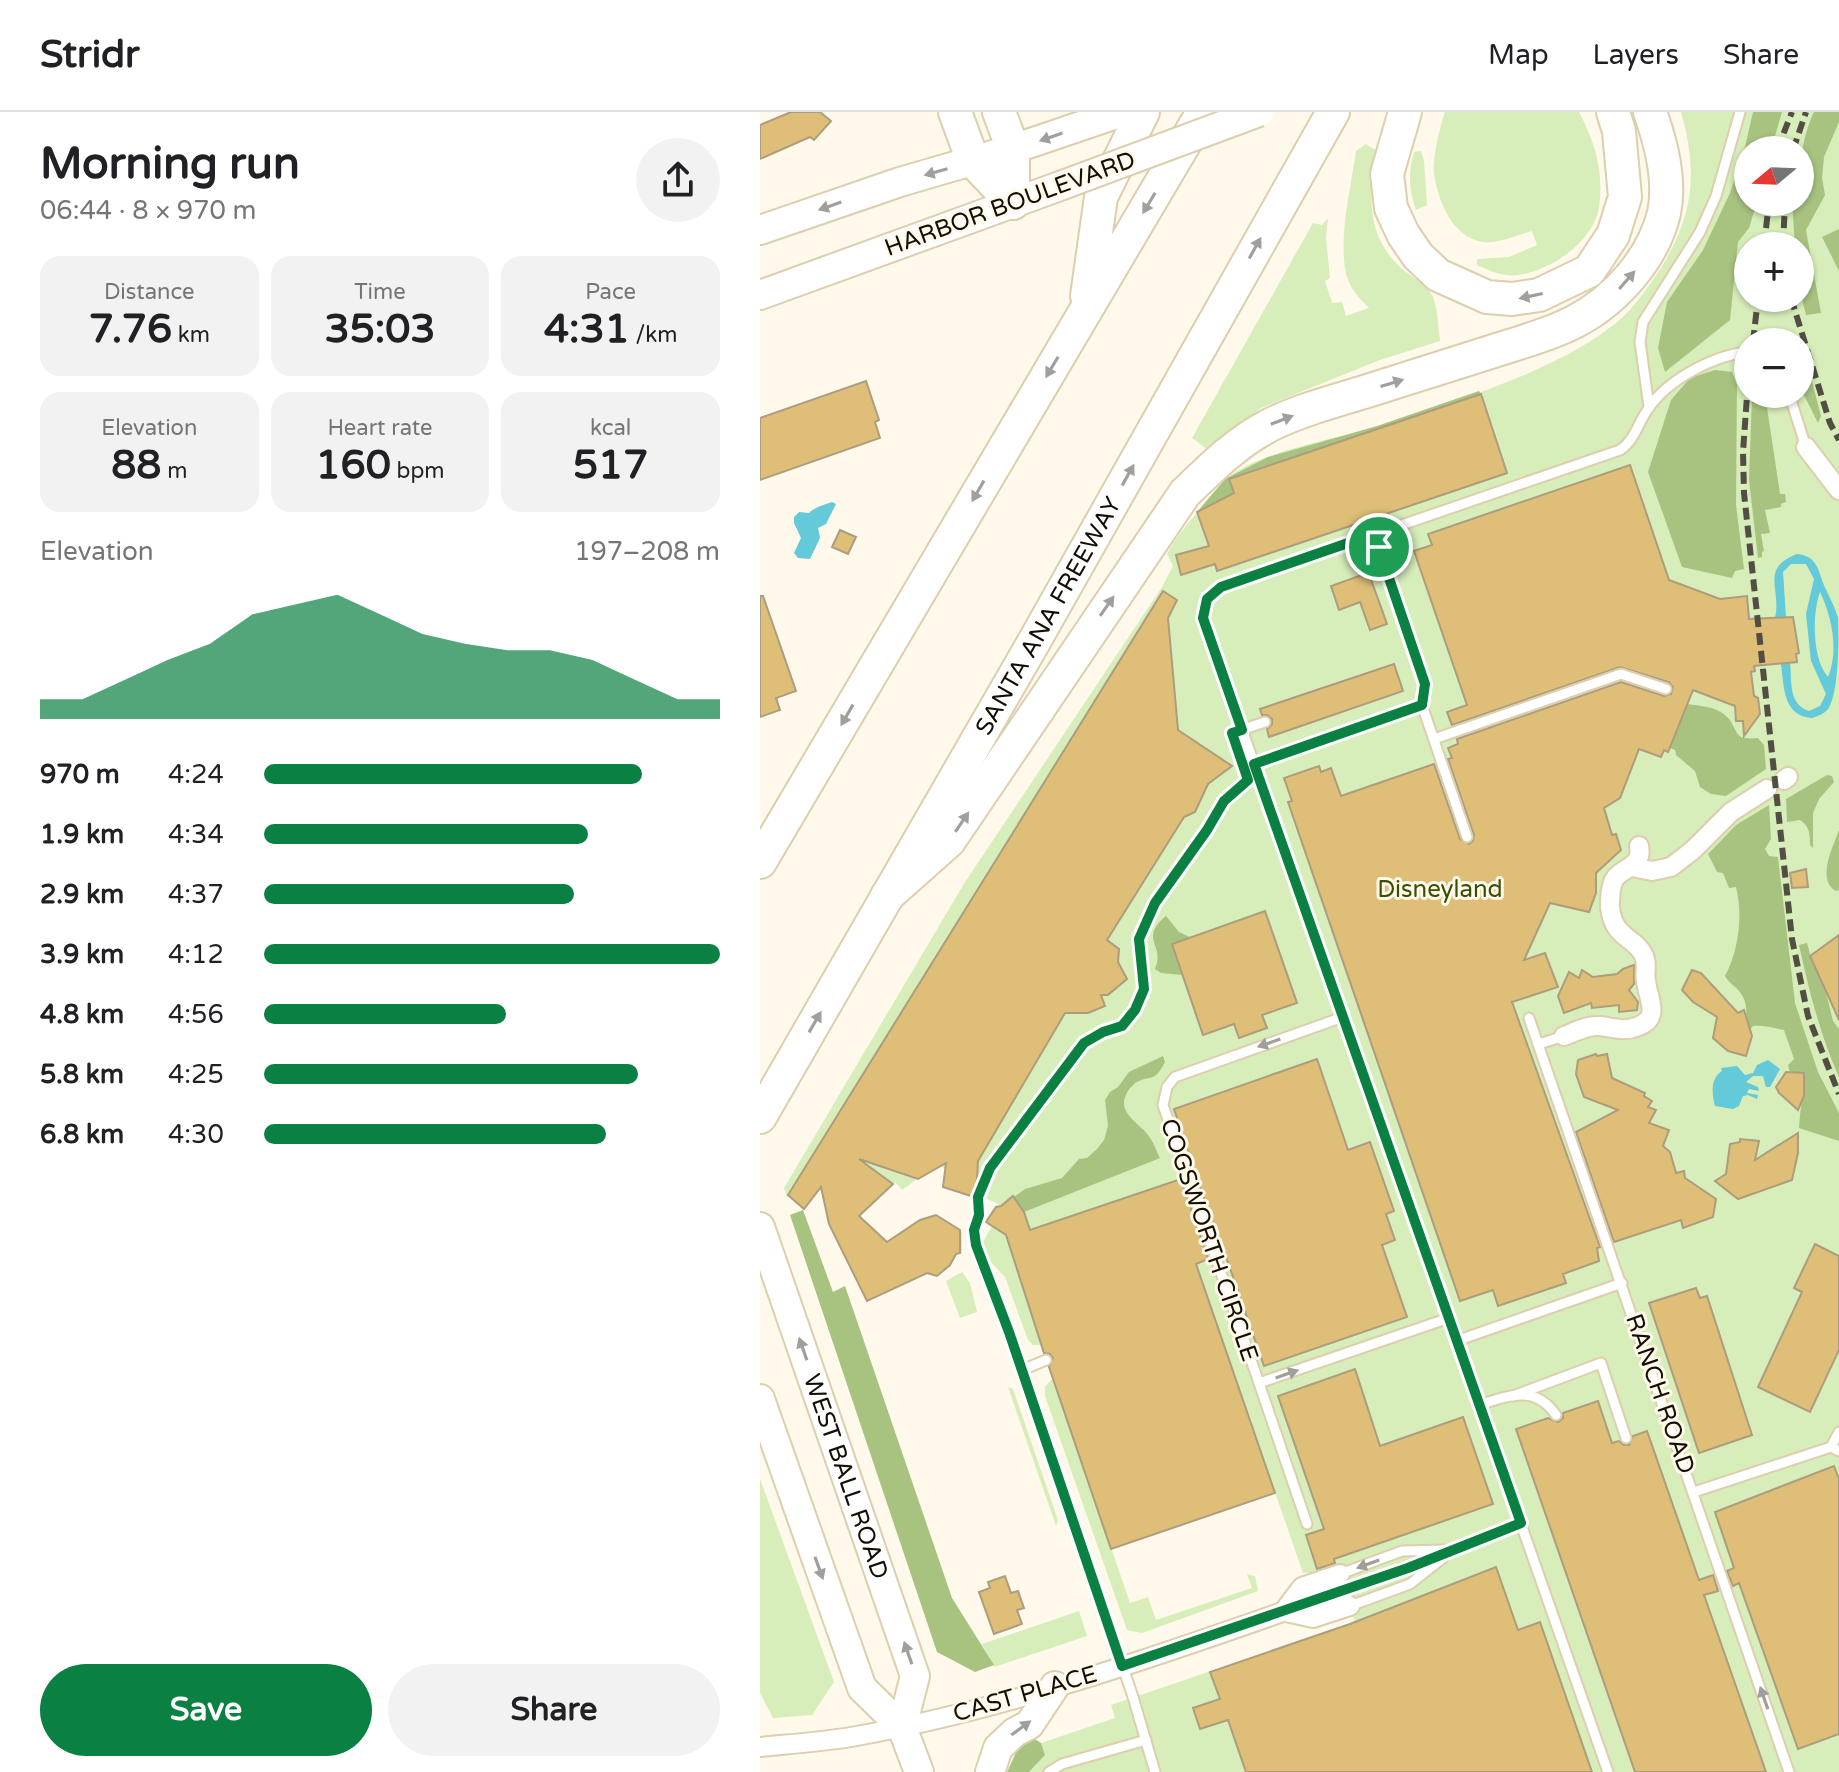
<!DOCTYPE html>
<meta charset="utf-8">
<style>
:root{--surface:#fff;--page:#f2f2f2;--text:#202124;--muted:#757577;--line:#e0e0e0;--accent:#0b8043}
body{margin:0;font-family:"Varela Round",sans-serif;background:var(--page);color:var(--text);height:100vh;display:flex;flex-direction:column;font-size:30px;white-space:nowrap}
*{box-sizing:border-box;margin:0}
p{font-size:26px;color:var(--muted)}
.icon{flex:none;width:44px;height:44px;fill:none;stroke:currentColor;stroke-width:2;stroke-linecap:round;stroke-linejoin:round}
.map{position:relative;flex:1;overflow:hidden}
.panel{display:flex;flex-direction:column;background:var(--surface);width:760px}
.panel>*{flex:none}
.needle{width:52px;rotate:251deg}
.fabs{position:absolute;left:974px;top:24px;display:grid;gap:16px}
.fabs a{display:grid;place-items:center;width:80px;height:80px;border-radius:50%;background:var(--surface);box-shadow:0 2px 6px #0004;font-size:40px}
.pin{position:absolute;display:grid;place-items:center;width:68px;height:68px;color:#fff;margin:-34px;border:4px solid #fff;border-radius:50%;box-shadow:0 2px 8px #0007}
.round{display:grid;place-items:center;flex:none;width:84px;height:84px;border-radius:42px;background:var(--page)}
.summary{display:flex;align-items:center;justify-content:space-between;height:136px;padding:0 40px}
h1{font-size:44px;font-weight:700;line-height:60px}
.stats{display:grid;grid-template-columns:repeat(3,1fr);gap:12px;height:136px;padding:8px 40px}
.stats div{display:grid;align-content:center;border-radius:20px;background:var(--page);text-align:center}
.stats b{font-size:40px;font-weight:700}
.stats small{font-size:22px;font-weight:400}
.stats p{font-size:22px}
.chart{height:224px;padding:16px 40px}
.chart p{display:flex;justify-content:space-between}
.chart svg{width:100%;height:144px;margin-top:8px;fill:var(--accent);opacity:.7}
.primary-button{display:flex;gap:16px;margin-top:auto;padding:16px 40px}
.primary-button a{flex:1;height:92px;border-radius:48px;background:var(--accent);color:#fff;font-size:32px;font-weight:700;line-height:92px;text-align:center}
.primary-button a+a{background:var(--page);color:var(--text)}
ul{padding:0 40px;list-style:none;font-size:26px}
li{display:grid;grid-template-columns:128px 96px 1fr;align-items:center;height:60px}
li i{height:20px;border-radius:10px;background:var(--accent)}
header{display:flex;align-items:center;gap:48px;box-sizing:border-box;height:112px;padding:0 40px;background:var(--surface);border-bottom:2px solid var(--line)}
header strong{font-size:38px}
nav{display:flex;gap:44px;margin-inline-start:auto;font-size:28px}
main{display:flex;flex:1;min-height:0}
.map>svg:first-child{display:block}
</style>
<header>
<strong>Stridr</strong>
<nav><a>Map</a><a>Layers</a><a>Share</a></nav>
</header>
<main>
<section class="panel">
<div class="summary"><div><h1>Morning run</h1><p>06:44 · 8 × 970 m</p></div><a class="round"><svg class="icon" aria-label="share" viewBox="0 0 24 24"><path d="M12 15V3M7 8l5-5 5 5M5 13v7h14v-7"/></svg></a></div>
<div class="stats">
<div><p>Distance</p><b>7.76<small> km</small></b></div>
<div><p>Time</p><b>35:03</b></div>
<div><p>Pace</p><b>4:31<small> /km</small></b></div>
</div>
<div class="stats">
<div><p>Elevation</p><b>88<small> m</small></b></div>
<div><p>Heart rate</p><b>160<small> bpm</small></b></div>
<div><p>kcal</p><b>517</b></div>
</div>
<div class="chart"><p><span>Elevation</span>197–208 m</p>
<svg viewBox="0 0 160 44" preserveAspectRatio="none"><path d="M0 44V38L10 38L20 32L30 26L40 21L50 12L60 9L70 6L80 12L90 18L100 21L110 23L120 23L130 26L140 32L150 38L160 38V44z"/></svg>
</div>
<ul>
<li><b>970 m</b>4:24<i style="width:83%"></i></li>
<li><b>1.9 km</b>4:34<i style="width:71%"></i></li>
<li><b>2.9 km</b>4:37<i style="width:68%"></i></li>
<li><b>3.9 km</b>4:12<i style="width:100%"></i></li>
<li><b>4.8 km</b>4:56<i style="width:53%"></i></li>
<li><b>5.8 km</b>4:25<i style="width:82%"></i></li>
<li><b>6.8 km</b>4:30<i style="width:75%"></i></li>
</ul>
<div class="primary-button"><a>Save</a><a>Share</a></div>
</section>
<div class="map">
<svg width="1079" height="1660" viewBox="0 0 1079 1660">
<rect width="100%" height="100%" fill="#fff9ec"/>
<g fill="#d7edba" fill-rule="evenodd">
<path d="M685,0H819C835,30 844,60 839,95C834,129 791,159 758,163C744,165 730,159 717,153V147L749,145L777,133L772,119C757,123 738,132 723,130C692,125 678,89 674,62C672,48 680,14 685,0Z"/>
<path d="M921,0H1079V1660H269L285,1643L281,1631L355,1606L351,1593L595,1510L580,1462L543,1461L408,1071L270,1118L264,1100L254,1085L241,1094C224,1082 202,1084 183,1075L185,1057L166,1044C162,1065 159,1066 142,1078L135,1070L98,1106L126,1130L160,1108L175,1103L202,1119V1141L196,1142L190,1153L177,1164L155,1154L153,1167L107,1189L69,1112L64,1078L60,1075L44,1097L28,1084L27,1086L24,1076L205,770L402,475L413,454L407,442C420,418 434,405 451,385C456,379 461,371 467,366C506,337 569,329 616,315C691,291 806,257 864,204C879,189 889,173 901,156C934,102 938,61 921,0ZM988,38H1040V90H988ZM988,134H1040V186H988ZM988,230H1040V282H988Z"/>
<path d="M606,32L617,39C609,85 605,122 641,156C650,164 669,174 673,185C678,198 678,215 680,229L620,248L501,296L448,338L432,326L553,111L562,113L568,106L566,126L570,166L565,169L572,191L582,190L586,204L609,196C600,187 591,178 587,165C577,129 591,76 596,39Z"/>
<path d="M661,39L664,49L667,93L656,98C649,80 648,59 654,40Z"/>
<polygon points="233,1112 235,1117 246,1124 282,1233 273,1233 268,1228 245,1165 224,1143 222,1132"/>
<polygon points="202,1160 210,1171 217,1200 200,1206 186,1169"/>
<polygon points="293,1266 370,1491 388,1485 396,1508 492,1476 487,1462 495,1464 498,1479 382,1521 367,1518 285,1284 285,1275"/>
<polygon points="248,1275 253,1277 298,1408 296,1414"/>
<polygon points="0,1367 74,1570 52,1603 13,1606 0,1581"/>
<polygon points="319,1499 327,1524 234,1555 222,1532"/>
</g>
<g fill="#a8c380">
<polygon points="993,0 1022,0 1011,38 988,38 988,90 997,90 989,116 978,130 970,208 905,260 898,236 907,190 943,138 970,81 985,35"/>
<path d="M1054,0H1079V10L1064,45L1062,66L1065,83L1046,118L1061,201L1046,203L1040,180V134H1035L1032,90H1040C1040,58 1040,29 1054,0Z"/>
<polygon points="1079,117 1079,159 1062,125"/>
<polygon points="955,258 972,260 977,273 976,393 984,457 975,459 972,466 922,455 888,360 911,288 930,266"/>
<polygon points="1049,258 1061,304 1058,311 1040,275 1040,260"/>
<polygon points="719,279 721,282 470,367 474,381 437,400 465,367 508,345 617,314"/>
<polygon points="992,282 1005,282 1020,382 1025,382 1026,390 1021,392 1021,395 1005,398 1010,421 1001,422 1004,439 1002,440 1002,445 998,446 989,368"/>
<path d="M927,592C940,594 954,594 965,603C980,616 970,629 998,626L1004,633L1006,657L966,684L951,682L940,675L935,659L916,643L915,638L910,636Z"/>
<path d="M1067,663L1072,664L1074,670L1059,687L1053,701V736L1050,733C1050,723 1050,714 1040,708L1027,710L1026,687Z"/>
<path d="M1009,693L1011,727L1005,737L1009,744L1018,745L1035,891L1058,960L1079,1001V1029L1039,1016C1040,997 1044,980 1044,961L1030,960L1028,953L1034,947L1024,918C1014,916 1003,913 993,914L983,926C985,909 991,893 979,879C974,873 969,871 965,864C979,838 983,803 976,775L969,776L963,761L957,760L948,742L976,713Z"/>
<path d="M1079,718V778L1076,779C1056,768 1073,735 1079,718Z"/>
<path d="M406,804L419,820L430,825L412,832L423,863L401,861L395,857C406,833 378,827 406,804Z"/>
<path d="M1047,831L1053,853L1063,868L1073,909L1079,917V965C1060,923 1049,878 1039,833Z"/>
<path d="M403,944L405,950C394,972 391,962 375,971C373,973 368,978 367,981C356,1000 378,1010 388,1023C393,1029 396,1038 400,1046L264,1100L254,1085L265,1077L302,1066L319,1047L327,1046L337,1037L344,1028L348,1014L345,988L350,980L358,975L369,960Z"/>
<polygon points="43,1098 73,1180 85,1174 192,1486 234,1553 215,1560 177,1540 30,1103"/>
<polygon points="273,1626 281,1631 285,1643 269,1660 247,1660 259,1634"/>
</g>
<g fill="#64c9d8" fill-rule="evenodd">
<path d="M72,390L76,392L66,412L58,416L60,426L50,447L38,446L34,441L41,426L34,411V405L39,400L49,401C53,396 66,392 72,390Z"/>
<path d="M1037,442C1056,444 1058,456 1063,471C1068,483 1075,494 1078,506C1079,525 1079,582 1068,597C1064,602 1058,604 1052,606C1023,604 1024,575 1021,552L1030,551C1032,569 1028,592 1049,599L1060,594L1066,582L1051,549L1046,502L1054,467L1046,452H1031L1023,460L1026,505L1015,506C1022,477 999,457 1037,442ZM1060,480C1072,505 1079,539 1068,565C1052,547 1052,502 1060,480Z"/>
<path d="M1008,948L1020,957L1010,975H1006L1003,964H993L986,970L998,975L999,979L989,977L987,981L998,983L997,987L988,983L983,984L979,994L973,997L955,994C952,981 950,967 962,959L961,956L977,954L985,963L993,961L997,953Z"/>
</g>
<g fill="#dfbe78" stroke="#ac9d7e" stroke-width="2">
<polygon points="31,0 60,0 71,9 54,28 50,25 0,47 0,13"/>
<polygon points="106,269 119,308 115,310 120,326 0,368 0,306"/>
<polygon points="721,282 747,361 457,459 455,452 421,463 416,443 449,434 437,400 474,381 469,367"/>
<polygon points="870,353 909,468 960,487 987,484 989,507 1033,505 1039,541 1036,542 1037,550 994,554 995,559 991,560 994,584 998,586 1000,602 984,624 983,609 976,609 975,594 933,578 908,640 904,638 901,645 879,637 860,686 844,696 852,723 856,722 861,738 836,761 836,781 829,800 790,791 764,848 785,841 798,875 752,890 840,1135 837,1136 839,1149 803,1162 806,1171 738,1194 733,1178 700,1189 528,690 532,689 524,666 559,654 561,660 571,656 581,684 674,652 700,727 709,732 713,729 714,723 688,647 692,646 688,636 698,632 697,627 861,570 904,584 911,582 913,575 909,570 860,555 692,613 687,600 707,593 654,439 672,433 668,422"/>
<polygon points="80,418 96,425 88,442 72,435"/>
<polygon points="612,443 618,459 609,462 627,512 610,518 600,490 579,498 571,474 602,463 597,448"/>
<polygon points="403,479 417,488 408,506 418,618 472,654 448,672 435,700 424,705 347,828 359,837 358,850 367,867 348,883 341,883 345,894 328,901 305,901 218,1049 217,1068 211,1084 183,1075 186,1051 158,1067 99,1047 133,1072 99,1104 127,1130 160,1108 176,1103 200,1118 200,1141 196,1142 190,1153 177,1164 167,1161 107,1189 69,1112 61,1075 44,1097 28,1083"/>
<polygon points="0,484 3,484 36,579 16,586 20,598 0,605"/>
<polygon points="634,552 643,579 509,625 507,617 512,612 512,607 507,603 502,603 500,597"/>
<polygon points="1046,757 1048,775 1032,776 1030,761"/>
<polygon points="505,799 537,891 502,903 507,916 479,926 474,912 443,923 412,832"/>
<polygon points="1079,823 1079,908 1050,844"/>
<polygon points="874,853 874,872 869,878 878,890 877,898 859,900 859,893 832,896 831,891 804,901 798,884 809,860 819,866 822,858 833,865 857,862 863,857"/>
<polygon points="932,858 941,861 978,901 984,898 992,924 986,944 968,939 953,926 957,905 933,890 922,878"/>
<polygon points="836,942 837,944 847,942 852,966 885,981 884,984 892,989 888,995 896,998 889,1011 909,1018 903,1034 910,1040 916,1061 924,1059 925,1066 956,1087 953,1105 923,1116 921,1108 854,1130 816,1020 858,998 824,985 816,962 818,948"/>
<polygon points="557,947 588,1038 610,1030 634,1099 626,1102 635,1128 622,1133 647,1205 504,1254 465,1142 463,1143 414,997"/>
<polygon points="1026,960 1044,961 1044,984 1038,998 1019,981 1016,975"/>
<polygon points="1038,1021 1038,1041 1032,1068 978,1087 955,1069 966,1062 970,1032 980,1030 980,1027 999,1029 995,1048"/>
<polygon points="421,1067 448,1147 436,1152 515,1381 351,1437 289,1255 293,1246 290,1242 284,1241 246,1123 226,1110 236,1095 241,1094 253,1084 264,1100 270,1118"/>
<polygon points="1055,1132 1079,1144 1079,1238 1050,1300 998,1275 1042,1180 1034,1176"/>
<polygon points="936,1176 940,1186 947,1184 992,1323 939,1341 889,1191"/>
<polygon points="595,1257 620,1334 703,1305 733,1392 574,1447 575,1451 557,1457 546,1423 564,1417 518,1284"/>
<polygon points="838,1289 852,1331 859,1329 864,1333 869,1333 873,1324 887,1319 939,1468 953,1463 958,1479 944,1483 1006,1660 875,1660 756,1317 788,1306 798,1310 803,1306 803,1301"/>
<polygon points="1074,1354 1079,1367 1079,1622 1038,1637 979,1471 973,1474 967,1459 974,1456 955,1400"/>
<polygon points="736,1455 758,1518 780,1510 832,1660 486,1660 468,1608 440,1617 433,1596 460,1587 450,1560 590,1512"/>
<polygon points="245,1464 251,1481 258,1479 264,1496 257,1498 262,1512 234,1522 219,1480 230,1476 228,1470"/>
</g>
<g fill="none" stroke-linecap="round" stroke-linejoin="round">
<defs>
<g id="lane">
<polyline points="1029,282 1046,335"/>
<polyline points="889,295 880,230 883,210 940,120 956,84 980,0"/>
<polyline points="614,422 665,572 662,593 707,725"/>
<polyline points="674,627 861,562 906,577"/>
<polyline points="494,652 662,593"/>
<polyline points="583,905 415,965 407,975 403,993 499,1271 689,1206"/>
<polyline points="769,906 1029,1660"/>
<polyline points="779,932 804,924"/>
<polyline points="696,1229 862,1171"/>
<polyline points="262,1258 286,1248"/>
<polyline points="499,1271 547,1412"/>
<polyline points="753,1284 841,1251 866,1326"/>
<path d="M719,1293C750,1283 775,1273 796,1303"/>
<polyline points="1079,1320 1071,1335 1079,1339"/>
<polyline points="934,1380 1071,1335"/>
<polyline points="580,1462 642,1439 685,1438"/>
<polyline points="585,1478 761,1411"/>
<polyline points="590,1494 650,1472 684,1445"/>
<polyline points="289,1660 302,1652 386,1628"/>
<polyline points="395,1660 373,1585 249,1220 216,1133 214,1118 219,1103 218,1085 230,1056 324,931 343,920 362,914 375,898 384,877 379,827 395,791 447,718 464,689 488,668 472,621 505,610"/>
<path d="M848,1660L443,506C443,491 449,484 461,475L860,338C875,328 878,311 888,297C907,268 954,243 988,240"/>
</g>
<g id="street">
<polyline points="1046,335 1079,378"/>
<polyline points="1024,668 1028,665"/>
<polyline points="872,755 892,759 911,755 933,738 971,700 1007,677"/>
<path d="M804,924C815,920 827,913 839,914C852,915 863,920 876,915C902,907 888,887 886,869C884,861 888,852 884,844C876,825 853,827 850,795C850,787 850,772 856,765C866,754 883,754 879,734"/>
<polyline points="523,1500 542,1475 580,1462"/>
<polyline points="526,1500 553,1506 590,1494"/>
<path d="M0,1635C30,1632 61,1630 91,1625C255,1596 427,1534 585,1478"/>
</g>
<g id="primary">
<polyline points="0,118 140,70 253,37 362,0"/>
<polyline points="0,183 300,74"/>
<path id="s1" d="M0,1115L155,1564L142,1615"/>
<polyline points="0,1287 102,1576 142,1615 159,1660"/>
<polyline points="230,1660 238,1636 255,1620 269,1613 295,1574"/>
</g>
<g id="highway">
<polyline points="195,0 213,49 253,91"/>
<polyline points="239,0 253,37 253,91"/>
<polyline points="645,0 627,62 631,96 643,122 658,144 678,163 727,185 752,187 779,183 829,159 853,123 865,85 859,19 853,0"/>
<polyline points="327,184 341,85 383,0"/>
<polyline points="0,750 443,0"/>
<path d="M127,784L189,729L425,381C451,356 477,330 510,313C538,299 571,290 601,281C647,266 694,252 740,237C765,229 791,222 814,210C855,189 893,147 904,101C911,68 901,31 890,0"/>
<path id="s2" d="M0,1005L275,528L573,0"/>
</g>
</defs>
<use href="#lane" stroke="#ddcead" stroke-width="13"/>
<use href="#street" stroke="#ddcead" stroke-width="22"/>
<use href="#primary" stroke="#ddcead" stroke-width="32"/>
<use href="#highway" stroke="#ddcead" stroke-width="36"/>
<use href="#lane" stroke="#fff" stroke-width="9"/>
<use href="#street" stroke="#fff" stroke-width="18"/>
<use href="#primary" stroke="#fff" stroke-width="28"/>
<use href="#highway" stroke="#fff" stroke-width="32"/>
<g stroke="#534e43" stroke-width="6" stroke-dasharray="12 6" stroke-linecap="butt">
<polyline points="1017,38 1032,0"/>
<polyline points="1033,38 1046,0"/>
<polyline points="1004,134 1009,90"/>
<polyline points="1023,134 1025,90"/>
<polyline points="1031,186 1070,311 1079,328"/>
<polyline points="993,230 998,186"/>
<polyline points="988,270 983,340 984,381 1032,827 1048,904 1079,982"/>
</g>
<defs>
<polyline id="primary-bridge" points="300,74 499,0"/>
</defs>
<use href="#primary-bridge" stroke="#ddcead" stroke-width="32" stroke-linecap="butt"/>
<use href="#primary-bridge" stroke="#fff" stroke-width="28"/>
</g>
<defs><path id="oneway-solid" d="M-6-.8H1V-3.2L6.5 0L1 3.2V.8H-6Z" transform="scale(2)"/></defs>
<g fill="#a19f9b">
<use href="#oneway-solid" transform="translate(291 25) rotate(161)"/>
<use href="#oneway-solid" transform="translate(176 60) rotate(164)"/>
<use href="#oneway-solid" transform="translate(389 91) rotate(121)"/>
<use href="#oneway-solid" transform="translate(70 94) rotate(161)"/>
<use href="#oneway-solid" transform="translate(495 136) rotate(-61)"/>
<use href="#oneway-solid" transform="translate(867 168) rotate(-49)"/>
<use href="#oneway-solid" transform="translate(771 184) rotate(168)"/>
<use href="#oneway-solid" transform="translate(292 255) rotate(121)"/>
<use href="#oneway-solid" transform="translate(632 271) rotate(-17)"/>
<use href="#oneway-solid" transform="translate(522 308) rotate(-21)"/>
<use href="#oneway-solid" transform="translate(368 363) rotate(-61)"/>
<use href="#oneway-solid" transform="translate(218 379) rotate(120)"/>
<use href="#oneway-solid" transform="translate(347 494) rotate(-55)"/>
<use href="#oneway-solid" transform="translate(87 603) rotate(120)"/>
<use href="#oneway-solid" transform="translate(202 710) rotate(-56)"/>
<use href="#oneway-solid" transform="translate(55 910) rotate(-60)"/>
<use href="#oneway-solid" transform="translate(509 931) rotate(161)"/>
<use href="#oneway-solid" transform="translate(43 1237) rotate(-109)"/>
<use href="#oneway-solid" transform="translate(527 1262) rotate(-19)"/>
<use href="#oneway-solid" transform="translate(608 1452) rotate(160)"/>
<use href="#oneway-solid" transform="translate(59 1456) rotate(70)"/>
<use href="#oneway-solid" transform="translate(148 1541) rotate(-109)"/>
<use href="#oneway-solid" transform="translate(1004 1586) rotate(-109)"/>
<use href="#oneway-solid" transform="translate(261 1616) rotate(-36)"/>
</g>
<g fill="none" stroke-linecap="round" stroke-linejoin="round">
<defs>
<polygon id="route" points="614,422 665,572 662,593 494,652 761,1411 648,1456 362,1554 249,1220 216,1133 214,1118 219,1103 218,1085 230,1056 324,931 343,920 362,914 375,898 384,877 379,827 395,791 447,718 464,689 488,668 472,621 482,618 443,506 447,487 461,475"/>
</defs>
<use href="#route" stroke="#fff" stroke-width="16"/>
<use href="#route" stroke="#0b8043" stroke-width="10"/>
</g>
<g text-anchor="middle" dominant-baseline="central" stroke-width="6" stroke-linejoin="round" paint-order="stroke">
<g font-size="24" fill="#130e04" stroke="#fff9ec">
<text transform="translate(250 92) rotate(-20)">HARBOR BOULEVARD</text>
<text stroke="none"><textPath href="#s2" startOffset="578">SANTA ANA FREEWAY</textPath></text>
<text transform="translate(449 1128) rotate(71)">COGSWORTH CIRCLE</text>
<text transform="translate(900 1282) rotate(71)">RANCH ROAD</text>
<text stroke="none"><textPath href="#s1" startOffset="264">WEST BALL ROAD</textPath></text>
<text transform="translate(265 1582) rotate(-16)">CAST PLACE</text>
</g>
<g font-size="24" fill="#385001" stroke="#fff9ec">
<text x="680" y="777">Disneyland</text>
</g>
</g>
</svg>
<div class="fabs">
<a><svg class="needle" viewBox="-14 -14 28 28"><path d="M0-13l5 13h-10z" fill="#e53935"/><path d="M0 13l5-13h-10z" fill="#757577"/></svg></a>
<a>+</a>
<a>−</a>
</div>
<div class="pin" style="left:619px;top:435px;background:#1e9e55"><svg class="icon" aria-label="arrive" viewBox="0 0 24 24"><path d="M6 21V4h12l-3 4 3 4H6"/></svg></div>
</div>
</main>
